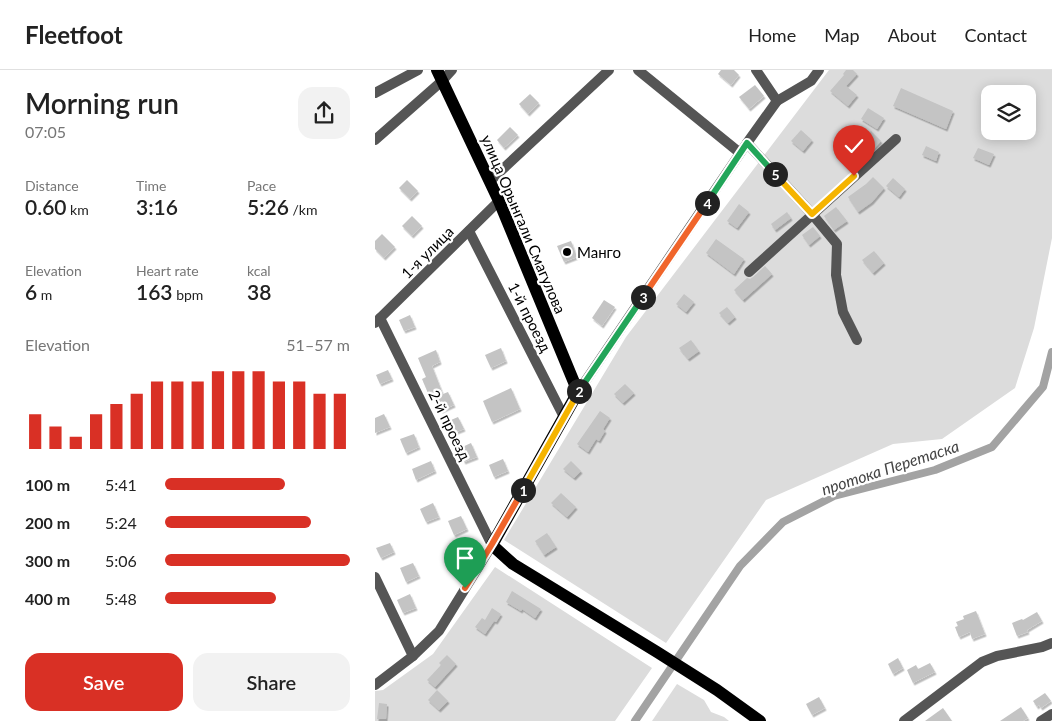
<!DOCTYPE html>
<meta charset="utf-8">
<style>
:root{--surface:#fff;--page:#f2f2f2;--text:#222;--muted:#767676;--line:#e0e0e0;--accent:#d93025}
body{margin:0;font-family:Lato,sans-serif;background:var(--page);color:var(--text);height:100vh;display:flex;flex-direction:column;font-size:19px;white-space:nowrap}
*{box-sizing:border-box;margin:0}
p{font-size:16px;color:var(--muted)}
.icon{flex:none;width:28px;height:28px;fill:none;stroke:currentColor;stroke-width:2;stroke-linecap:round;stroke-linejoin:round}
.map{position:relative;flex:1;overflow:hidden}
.sheet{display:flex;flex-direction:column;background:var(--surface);width:375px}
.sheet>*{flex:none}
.fabs{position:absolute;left:606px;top:15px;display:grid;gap:10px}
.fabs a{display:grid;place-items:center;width:55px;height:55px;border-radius:10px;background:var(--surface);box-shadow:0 2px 12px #0003;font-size:25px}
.pin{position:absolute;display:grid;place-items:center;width:42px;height:42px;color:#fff;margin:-51px -21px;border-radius:50% 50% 50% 0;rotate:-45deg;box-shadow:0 0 5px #0007}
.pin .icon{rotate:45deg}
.km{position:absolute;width:25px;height:25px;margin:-12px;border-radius:50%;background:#222;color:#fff;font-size:14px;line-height:25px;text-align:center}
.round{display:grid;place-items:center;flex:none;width:52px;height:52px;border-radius:15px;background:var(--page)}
.headline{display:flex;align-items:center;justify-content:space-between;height:85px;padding:0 25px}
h1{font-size:28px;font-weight:600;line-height:38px}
.metrics{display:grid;grid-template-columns:repeat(3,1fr);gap:8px;height:85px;padding:5px 25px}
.metrics div{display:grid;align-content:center}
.metrics b{font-size:21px;font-weight:600}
.metrics small{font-size:14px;font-weight:400}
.metrics p{font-size:14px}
.chart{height:140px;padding:10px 25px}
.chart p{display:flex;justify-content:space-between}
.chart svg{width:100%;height:90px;margin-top:5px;stroke:var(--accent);stroke-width:6}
.cta{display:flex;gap:10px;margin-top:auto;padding:10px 25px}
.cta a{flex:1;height:58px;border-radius:15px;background:var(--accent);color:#fff;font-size:20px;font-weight:600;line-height:58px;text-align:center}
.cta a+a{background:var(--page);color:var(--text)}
ul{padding:0 25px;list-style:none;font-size:16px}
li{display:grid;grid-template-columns:80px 60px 1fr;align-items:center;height:38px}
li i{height:12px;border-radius:6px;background:var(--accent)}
header{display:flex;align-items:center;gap:30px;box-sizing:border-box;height:70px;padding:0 25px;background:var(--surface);border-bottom:1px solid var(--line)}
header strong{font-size:24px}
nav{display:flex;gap:28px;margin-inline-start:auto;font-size:18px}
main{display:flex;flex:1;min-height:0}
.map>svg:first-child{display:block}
</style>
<header>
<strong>Fleetfoot</strong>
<nav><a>Home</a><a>Map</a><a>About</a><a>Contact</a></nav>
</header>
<main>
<section class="sheet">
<div class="headline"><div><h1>Morning run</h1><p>07:05</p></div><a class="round"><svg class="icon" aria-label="share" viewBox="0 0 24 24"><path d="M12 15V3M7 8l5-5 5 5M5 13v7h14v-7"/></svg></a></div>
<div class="metrics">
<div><p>Distance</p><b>0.60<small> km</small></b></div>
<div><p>Time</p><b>3:16</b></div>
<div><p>Pace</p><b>5:26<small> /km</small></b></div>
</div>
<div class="metrics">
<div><p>Elevation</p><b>6<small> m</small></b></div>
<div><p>Heart rate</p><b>163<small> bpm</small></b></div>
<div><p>kcal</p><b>38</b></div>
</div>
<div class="chart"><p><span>Elevation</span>51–57 m</p>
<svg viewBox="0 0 160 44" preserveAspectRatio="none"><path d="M5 44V27M15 44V33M25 44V38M35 44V27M45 44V22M55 44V17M65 44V11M75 44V11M85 44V11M95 44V6M105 44V6M115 44V6M125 44V11M135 44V11M145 44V17M155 44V17"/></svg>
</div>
<ul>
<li><b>100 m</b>5:41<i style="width:65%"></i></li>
<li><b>200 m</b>5:24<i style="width:79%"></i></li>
<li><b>300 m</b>5:06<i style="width:100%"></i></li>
<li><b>400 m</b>5:48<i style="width:60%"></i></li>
</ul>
<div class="cta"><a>Save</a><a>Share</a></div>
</section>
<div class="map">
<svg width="677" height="651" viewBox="0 0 677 651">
<defs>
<filter id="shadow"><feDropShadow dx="1.5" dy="2.5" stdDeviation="0" flood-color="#0004"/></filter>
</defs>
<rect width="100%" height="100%" fill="#fff"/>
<g fill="#dcdcdc" fill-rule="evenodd">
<path d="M454,0H677V168L659,258L640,318L567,369L518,374L391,430L291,573L129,470L251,267ZM615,24H652V61H615Z"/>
<polygon points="120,497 277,598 240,651 0,651 0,621 8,620 58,584"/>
<polygon points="302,614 329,630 336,642 349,647 354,651 277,651"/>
</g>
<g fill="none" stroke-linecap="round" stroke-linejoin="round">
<polyline stroke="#a3a3a3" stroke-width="8" points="260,651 365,496 408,452 459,426 560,400 617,377 668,317 677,282"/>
</g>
<g fill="#c4c4c4" filter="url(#shadow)">
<polygon points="346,0 359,0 364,5 356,15 343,4"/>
<polygon points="471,0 478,0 482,4 471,16 482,25 473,36 455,21 469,5 468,4"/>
<polygon points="380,15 389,26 374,39 364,27"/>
<polygon points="526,18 578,41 571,59 518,36"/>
<polygon points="155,24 164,33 153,44 144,34"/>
<polygon points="493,38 509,48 502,59 486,49"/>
<polygon points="135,57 143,65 129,78 122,70"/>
<polygon points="426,60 437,70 428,81 416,71"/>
<polygon points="496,61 506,71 495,83 485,73"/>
<polygon points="471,70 483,81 472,93 460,82"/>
<polygon points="551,76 564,82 561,91 547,85"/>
<polygon points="603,78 619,84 614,95 598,88"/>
<polygon points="498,107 509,118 497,132 483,142 473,127 491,114"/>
<polygon points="518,108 530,119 524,127 511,116"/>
<polygon points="32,110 43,121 35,129 24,118"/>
<polygon points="364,134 374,142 362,158 352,151"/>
<polygon points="461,137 472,151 459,160 449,146"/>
<polygon points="412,142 416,148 400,160 396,154"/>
<polygon points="37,146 47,156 37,166 27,156"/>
<polygon points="438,157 445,166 434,175 427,165"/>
<polygon points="7,164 20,177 9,188 0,179 0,171"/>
<polygon points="341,169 369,189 359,204 331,183"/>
<polygon points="196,171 202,187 189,192 182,176"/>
<polygon points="499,181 509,193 498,203 487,190"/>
<polygon points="390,196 397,204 368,230 359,220 372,208 375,209 378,207"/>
<polygon points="309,224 319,232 311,242 301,234"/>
<polygon points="229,230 240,237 227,256 217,248"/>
<polygon points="352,237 360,247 353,253 344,243"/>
<polygon points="35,245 40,257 29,261 24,250"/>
<polygon points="316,270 324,281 313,289 304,278"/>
<polygon points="126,278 131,291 116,298 110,285"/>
<polygon points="61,280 65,292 57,296 68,324 73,322 79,335 66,341 57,321 53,323 47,309 51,307 43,288"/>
<polygon points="13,300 17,309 5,314 1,305"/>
<polygon points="250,314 259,323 248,333 239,324"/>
<polygon points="136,318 145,339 117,352 108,331"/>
<polygon points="225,341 235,348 228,359 230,361 224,371 221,369 213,382 202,374"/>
<polygon points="9,344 15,357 0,363 0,348"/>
<polygon points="83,347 89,359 74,365 69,353"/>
<polygon points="39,364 44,377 31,383 25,369"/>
<polygon points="96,373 102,387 89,392 83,379"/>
<polygon points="128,389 133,401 119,407 114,395"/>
<polygon points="56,391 60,401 41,410 37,399"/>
<polygon points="196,391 206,401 199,408 188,399"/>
<polygon points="186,423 201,437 192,447 176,433"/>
<polygon points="58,433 64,447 51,452 45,439"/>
<polygon points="86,446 92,459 79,465 73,451"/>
<polygon points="172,463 181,477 169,485 160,471"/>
<polygon points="15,473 19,482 6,488 1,478"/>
<polygon points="38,493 44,506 31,512 25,498"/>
<polygon points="137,521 166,539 160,548 147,539 146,541 131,532"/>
<polygon points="35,524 41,538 28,543 22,530"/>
<polygon points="117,538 126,544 121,552 119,551 110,564 100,557 107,548 110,550"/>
<polygon points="601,541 610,564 597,569 595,562 584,567 580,557 583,556 581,552 589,549 588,546"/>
<polygon points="662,542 667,551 652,560 653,562 642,566 637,553 647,549 648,550"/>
<polygon points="72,585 81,594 60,617 52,610 66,595 64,593"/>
<polygon points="523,588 528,598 518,604 513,594"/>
<polygon points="555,593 560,602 538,613 532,600 541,595 543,599"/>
<polygon points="62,620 73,631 64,640 53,630"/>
<polygon points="670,623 676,631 666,638 664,635 662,637 658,631"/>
<polygon points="444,627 450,638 437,645 431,634"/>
<polygon points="4,633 12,634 11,649 2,649"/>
<polygon points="646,637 653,648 648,651 625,651"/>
<polygon points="568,638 577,651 550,651"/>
</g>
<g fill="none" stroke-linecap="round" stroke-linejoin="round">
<g stroke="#555" stroke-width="10">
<polyline points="263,0 365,83"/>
<polyline points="381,0 402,31"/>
<polyline points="0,23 43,0"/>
<polyline points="0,70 67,11 77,0"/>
<polyline points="372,73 437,144 462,174 461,205 468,242 482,270"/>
<polyline points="115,111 234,0"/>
<polyline points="94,161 189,347"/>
<polyline points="374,202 521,69"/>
<polyline points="0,253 124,131"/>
<polyline points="203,322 372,73 402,31 436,11 444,0"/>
<polyline points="0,507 38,586"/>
<polyline points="0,615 38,586 64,561 117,475 5,248"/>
<polyline points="529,651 607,592 622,586 667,577 677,573"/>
<polyline points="666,651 677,644"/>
</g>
<polyline stroke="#000" stroke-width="12" points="62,0 124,131 203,322 117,475 138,494 282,582 342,620 385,651"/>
</g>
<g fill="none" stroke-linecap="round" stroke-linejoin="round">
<defs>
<polyline id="split-1" points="90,518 117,474 148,420"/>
<polyline id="split-2" points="148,420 204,321"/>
<polyline id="split-3" points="204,321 268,227"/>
<polyline id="split-4" points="268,227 332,133"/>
<polyline id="split-5" points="332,133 372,73 400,104"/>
<polyline id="split-6" points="400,104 437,144 479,106"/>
</defs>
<use href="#split-1" stroke="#fff" stroke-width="10"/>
<use href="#split-2" stroke="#fff" stroke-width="10"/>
<use href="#split-3" stroke="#fff" stroke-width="10"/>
<use href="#split-4" stroke="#fff" stroke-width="10"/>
<use href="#split-5" stroke="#fff" stroke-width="10"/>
<use href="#split-6" stroke="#fff" stroke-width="10"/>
<use href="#split-1" stroke="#f0652b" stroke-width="6"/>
<use href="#split-2" stroke="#f5b400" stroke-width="6"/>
<use href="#split-3" stroke="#22a559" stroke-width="6"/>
<use href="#split-4" stroke="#f0652b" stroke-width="6"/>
<use href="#split-5" stroke="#22a559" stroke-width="6"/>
<use href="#split-6" stroke="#f5b400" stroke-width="6"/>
</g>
<circle fill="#000" stroke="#fff" stroke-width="2" cx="192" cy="182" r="5"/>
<g text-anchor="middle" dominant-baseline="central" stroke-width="4.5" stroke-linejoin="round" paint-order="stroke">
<g font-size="15" fill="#000" stroke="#fff">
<text transform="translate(149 154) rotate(67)">улица Орынгали Смагулова</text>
<text transform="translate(52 182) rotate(-45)">1-я улица</text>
<text transform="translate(155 247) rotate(63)">1-й проезд</text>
<text transform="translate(75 355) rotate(64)">2-й проезд</text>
</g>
<g font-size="15" fill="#000" stroke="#fff" text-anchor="start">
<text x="202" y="182">Манго</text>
</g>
<g font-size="16" font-style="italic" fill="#444" stroke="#fff">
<text transform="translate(515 397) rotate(-18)">протока Перетаска</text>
</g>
</g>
</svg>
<div class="fabs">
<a><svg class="icon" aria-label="layers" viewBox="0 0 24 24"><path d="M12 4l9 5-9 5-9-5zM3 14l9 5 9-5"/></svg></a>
</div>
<div class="pin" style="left:90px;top:518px;background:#1e9e55"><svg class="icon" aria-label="arrive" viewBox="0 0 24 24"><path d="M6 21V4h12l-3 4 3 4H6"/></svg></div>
<div class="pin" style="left:479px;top:106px;background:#d93025"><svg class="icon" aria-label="check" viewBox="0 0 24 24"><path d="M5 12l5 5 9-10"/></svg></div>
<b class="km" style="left:148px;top:420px">1</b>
<b class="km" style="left:204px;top:321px">2</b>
<b class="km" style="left:268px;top:227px">3</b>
<b class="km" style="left:332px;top:133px">4</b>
<b class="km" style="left:400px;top:104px">5</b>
</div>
</main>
